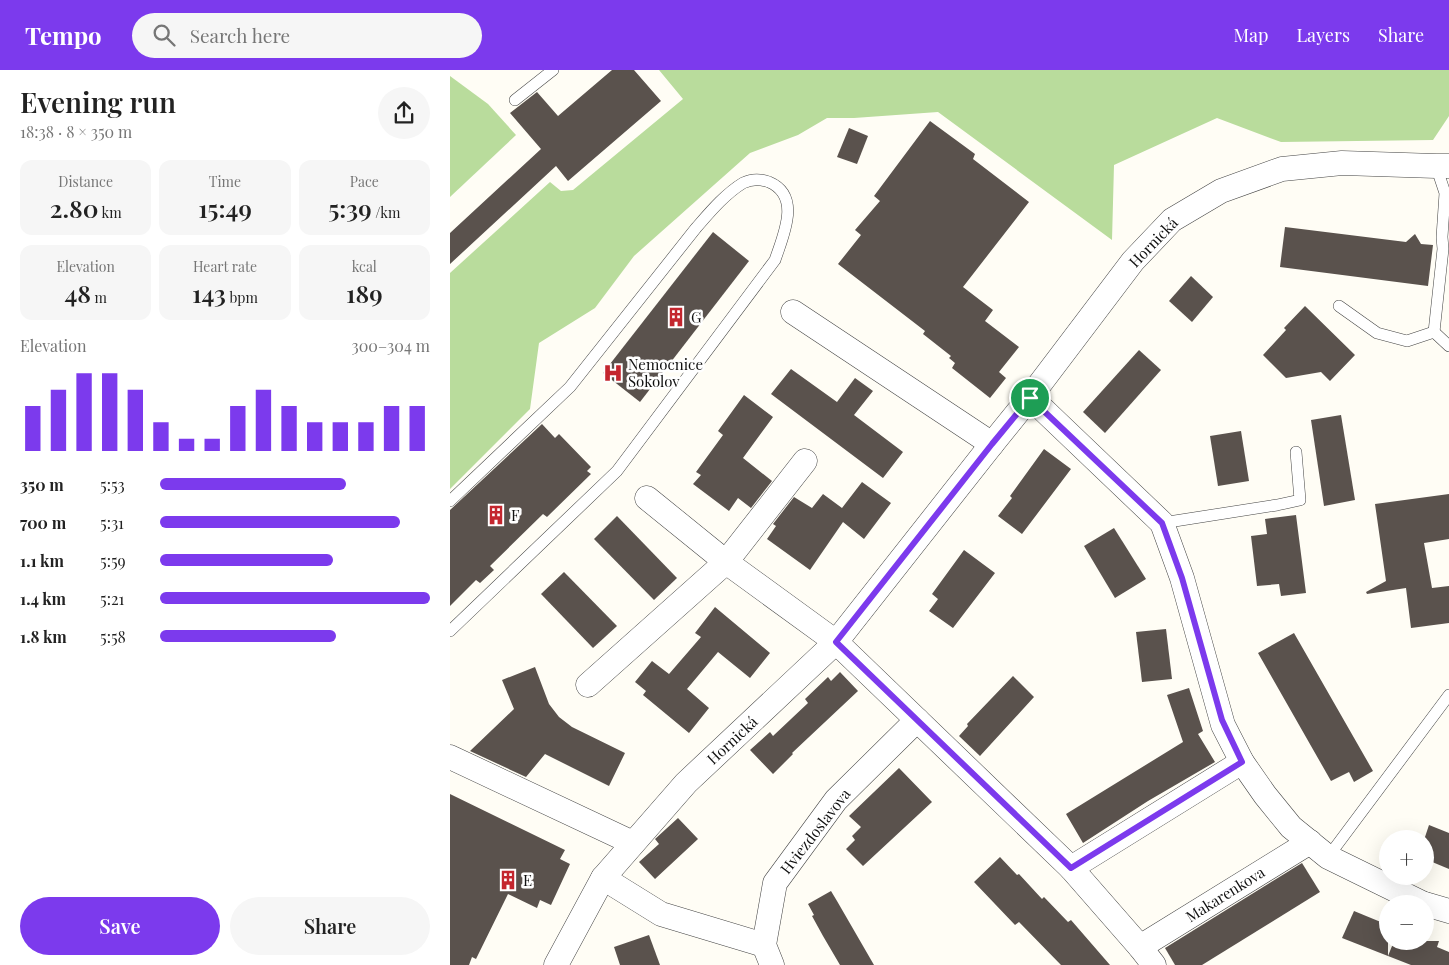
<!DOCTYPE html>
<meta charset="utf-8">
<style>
:root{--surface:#fff;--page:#f6f6f6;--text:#222;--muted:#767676;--accent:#7c3aed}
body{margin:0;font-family:"Playfair Display",serif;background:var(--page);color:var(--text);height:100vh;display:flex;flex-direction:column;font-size:19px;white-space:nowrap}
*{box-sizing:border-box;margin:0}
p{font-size:16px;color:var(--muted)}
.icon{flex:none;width:28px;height:28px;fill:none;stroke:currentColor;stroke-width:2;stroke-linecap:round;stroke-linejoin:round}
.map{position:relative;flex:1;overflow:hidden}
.details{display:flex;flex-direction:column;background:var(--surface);width:450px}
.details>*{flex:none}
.tools{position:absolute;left:929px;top:760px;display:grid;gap:10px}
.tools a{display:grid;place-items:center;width:55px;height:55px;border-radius:50%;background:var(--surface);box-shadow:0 5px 20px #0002;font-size:25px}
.pin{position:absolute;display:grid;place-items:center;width:42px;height:42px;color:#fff;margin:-21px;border:2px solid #fff;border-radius:50%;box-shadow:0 1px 5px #0007}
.round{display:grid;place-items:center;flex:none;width:52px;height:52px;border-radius:26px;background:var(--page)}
.headline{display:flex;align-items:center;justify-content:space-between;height:85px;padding:0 20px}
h1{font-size:28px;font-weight:600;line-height:38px}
.metrics{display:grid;grid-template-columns:repeat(3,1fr);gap:8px;height:85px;padding:5px 20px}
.metrics div{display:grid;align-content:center;border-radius:12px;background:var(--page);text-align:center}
.metrics b{font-size:25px;font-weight:600}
.metrics small{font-size:14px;font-weight:400}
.metrics p{font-size:14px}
.chart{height:140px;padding:10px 20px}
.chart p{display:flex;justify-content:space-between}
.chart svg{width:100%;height:90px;margin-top:5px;stroke:var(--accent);stroke-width:6}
.action{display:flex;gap:10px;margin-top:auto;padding:10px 20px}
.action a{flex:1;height:58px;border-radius:30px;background:var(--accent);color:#fff;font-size:20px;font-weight:600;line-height:58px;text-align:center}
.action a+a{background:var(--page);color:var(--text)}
ul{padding:0 20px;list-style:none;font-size:16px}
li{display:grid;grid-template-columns:80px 60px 1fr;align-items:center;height:38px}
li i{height:12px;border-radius:6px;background:var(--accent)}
header{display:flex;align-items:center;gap:30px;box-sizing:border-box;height:70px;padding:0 25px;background:var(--accent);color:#fff}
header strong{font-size:24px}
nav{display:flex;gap:28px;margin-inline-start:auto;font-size:18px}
.search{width:350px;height:45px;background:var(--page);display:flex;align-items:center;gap:12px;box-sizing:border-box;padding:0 18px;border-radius:28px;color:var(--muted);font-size:19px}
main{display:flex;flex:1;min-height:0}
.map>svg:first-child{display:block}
</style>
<header>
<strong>Tempo</strong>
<div class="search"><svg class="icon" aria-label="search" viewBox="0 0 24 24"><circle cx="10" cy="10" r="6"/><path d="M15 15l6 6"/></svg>Search here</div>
<nav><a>Map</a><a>Layers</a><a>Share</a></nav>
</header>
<main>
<section class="details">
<div class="headline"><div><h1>Evening run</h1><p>18:38 · 8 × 350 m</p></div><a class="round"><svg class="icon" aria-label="share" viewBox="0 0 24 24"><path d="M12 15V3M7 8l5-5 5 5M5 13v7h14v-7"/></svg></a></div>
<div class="metrics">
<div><p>Distance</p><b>2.80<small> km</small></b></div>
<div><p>Time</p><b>15:49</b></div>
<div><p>Pace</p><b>5:39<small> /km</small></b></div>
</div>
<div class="metrics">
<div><p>Elevation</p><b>48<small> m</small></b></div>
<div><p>Heart rate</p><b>143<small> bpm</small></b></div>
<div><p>kcal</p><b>189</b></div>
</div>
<div class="chart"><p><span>Elevation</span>300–304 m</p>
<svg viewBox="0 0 160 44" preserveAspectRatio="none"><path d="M5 44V22M15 44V14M25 44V6M35 44V6M45 44V14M55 44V30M65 44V38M75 44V38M85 44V22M95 44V14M105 44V22M115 44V30M125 44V30M135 44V30M145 44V22M155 44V22"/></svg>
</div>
<ul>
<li><b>350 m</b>5:53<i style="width:69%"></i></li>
<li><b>700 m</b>5:31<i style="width:89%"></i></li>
<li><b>1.1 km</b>5:59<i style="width:64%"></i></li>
<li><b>1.4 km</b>5:21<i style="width:100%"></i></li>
<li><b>1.8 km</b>5:58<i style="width:65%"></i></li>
</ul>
<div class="action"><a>Save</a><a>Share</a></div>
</section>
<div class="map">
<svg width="999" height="895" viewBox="0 0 999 895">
<rect width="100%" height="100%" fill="#fffdf5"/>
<g fill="#b9dc9c">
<polygon points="209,0 999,0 999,46 983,70 831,72 767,48 664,95 662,170 488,42 404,48 377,48 348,65 300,83 184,186 145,238 89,273 80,339 0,419 0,203 100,112 111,121 123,120 233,29"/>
<polygon points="0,6 38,34 66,65 0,127"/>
</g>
<g fill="#5a524d">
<polygon points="162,0 184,0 211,31 118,111 106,96 0,194 0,163 91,79 60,43 87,22 108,46"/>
<polygon points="480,51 525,84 523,89 579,132 513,217 543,240 535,251 569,277 549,302 556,308 540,328 502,298 505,293 499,288 501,286 473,264 475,261 388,194 411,165 405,160 430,131 424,126"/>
<polygon points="399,58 418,66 407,94 387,87"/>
<polygon points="835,157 956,172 965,164 971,174 983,175 978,216 830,197"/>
<polygon points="263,162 299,191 190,332 153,303"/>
<polygon points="741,206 763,227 742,252 719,231"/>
<polygon points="855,236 905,285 880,311 871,302 836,308 813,285 836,260 834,258"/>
<polygon points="689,280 711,300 655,363 633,342"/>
<polygon points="341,299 387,332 405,308 423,321 404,345 453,382 433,408 321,324"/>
<polygon points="294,325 323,347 293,388 322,411 301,438 288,428 279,441 243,414 251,405 246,402 273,365 268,361"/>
<polygon points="891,345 905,430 874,436 861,350"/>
<polygon points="92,354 105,368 109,364 141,397 137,401 141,404 97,447 93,444 40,496 44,500 30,513 26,510 0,536 0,440"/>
<polygon points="791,361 799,411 768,416 760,366"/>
<polygon points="594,379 621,399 572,464 548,446 562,428 560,426"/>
<polygon points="412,412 441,433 414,469 393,452 360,500 317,469 326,456 323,454 344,427 362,438 373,424 392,438"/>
<polygon points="999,424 999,469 974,473 982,518 999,516 999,553 961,558 956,518 917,524 916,522 936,511 925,434"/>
<polygon points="846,445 856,523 831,526 829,514 807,516 801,466 817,464 815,449"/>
<polygon points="167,446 227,508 204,530 144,469"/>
<polygon points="664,458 696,509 665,528 634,476"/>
<polygon points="514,480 545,503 503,558 479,541 488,529 482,524"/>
<polygon points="114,502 167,556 143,578 91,524"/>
<polygon points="265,537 320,583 300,608 268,582 237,619 259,638 239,663 193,625 196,621 185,612 202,591 219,604 251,567 245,563"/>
<polygon points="716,559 722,609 692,612 686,562"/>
<polygon points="844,563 923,701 904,712 899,702 881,711 808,583"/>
<polygon points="85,597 99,634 109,647 122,657 175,683 159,716 95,684 76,707 20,681 64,639 52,610"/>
<polygon points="390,602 408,621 342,683 343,684 323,704 300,680 320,662 323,666 358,633 355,629 378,607 381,611"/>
<polygon points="563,606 584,627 530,686 509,666 518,656 517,654"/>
<polygon points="739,618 753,661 748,664 765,692 698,731 633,773 616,744 733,672 717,625"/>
<polygon points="449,698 482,732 413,796 396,779 405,770 402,766 411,757 399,746"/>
<polygon points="0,724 115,780 110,789 120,794 101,835 90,830 87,838 58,824 26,889 22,887 19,895 0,895"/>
<polygon points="228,748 248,769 205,809 189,792 209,774 205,769"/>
<polygon points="979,755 999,763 999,799 975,789 975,767"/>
<polygon points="550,787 567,805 569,804 592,829 594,827 618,852 621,850 660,895 611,895 569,852 565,855 524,812"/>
<polygon points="852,793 870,822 752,895 725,895 715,878"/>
<polygon points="381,821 387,831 424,895 390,895 373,866 362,846 364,845 358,834"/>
<polygon points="904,841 938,855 938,886 892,868"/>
<polygon points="199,865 210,895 170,895 164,877"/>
<polygon points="944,871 989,871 987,877 999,882 999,895 961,895 938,886"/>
</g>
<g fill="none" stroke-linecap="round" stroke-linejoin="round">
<defs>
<g id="service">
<polyline points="65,30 103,0"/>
<polyline points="889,236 927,263 957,271 984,262 993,179 992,167 995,123 986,96"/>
<polyline points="984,262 999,276"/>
<path d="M0,431L120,317L246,158C260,142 275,124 293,113C301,109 311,109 319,112C352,126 333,166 325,190L167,401L0,561"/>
<polyline points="712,453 827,435 850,430 846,382"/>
<polyline points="878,787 999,625"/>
</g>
<g id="minor">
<polyline points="343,242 542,374"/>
<polyline points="580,327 712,453 732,508 773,655 792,692 815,725 841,757 878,787 974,834"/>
<polyline points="197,428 276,492 386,572 621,798 690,877 704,895"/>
<polyline points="138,615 276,492 355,391"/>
<polyline points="0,687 183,773"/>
<polyline points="621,798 792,692"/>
<polyline points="153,808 211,844 314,875"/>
<polyline points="975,834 999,841"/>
<polyline points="690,877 860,772"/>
<polyline points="106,895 153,808 236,713 386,572 542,374 580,327 683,191 722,150 771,121 832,99 892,93 986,96 999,96"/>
<polyline points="322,895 314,875 325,813 386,730 467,650"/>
</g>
</defs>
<use href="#service" stroke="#444" stroke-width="12"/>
<use href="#minor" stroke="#444" stroke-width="25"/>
<use href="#service" stroke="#fff" stroke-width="11"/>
<use href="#minor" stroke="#fff" stroke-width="24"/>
</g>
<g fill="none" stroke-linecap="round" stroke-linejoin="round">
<defs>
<polygon id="route" points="580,328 712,453 732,508 772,650 792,692 621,798 386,572 542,374"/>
</defs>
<use href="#route" stroke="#fff" stroke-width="10"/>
<use href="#route" stroke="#7c3aed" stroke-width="6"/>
</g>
<defs>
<symbol id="building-bare" viewBox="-9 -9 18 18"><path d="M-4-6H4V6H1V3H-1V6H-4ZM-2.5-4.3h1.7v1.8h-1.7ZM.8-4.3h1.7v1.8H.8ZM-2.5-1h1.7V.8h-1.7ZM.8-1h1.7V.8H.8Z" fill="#c4262e" stroke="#fff" stroke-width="2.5" paint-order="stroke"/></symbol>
<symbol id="hospital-bare" viewBox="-9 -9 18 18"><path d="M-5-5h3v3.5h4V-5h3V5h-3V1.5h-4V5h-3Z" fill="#c4262e" stroke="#fff" stroke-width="2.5" paint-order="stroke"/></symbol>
</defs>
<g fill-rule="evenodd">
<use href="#building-bare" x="212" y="233" width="28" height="28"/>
<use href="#hospital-bare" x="149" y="289" width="28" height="28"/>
<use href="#building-bare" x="32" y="431" width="28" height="28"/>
<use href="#building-bare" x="44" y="796" width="28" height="28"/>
</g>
<g text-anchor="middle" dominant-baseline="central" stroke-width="5" stroke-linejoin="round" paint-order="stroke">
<g font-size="15" fill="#111" stroke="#fff">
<text transform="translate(703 172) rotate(-46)">Hornická</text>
<text transform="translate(282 670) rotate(-43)">Hornická</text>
<text transform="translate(365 761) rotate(-52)">Hviezdoslavova</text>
<text transform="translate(775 824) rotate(-32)">Makarenkova</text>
</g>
<g font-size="15" fill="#111" stroke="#fff" text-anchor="start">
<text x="241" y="247">G</text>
<text x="178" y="294">Nemocnice<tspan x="178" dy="17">Sokolov</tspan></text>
<text x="61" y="445">F</text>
<text x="73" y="810">E</text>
</g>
</g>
</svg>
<div class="tools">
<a>+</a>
<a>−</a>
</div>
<div class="pin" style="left:580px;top:328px;background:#1e9e55"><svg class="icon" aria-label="arrive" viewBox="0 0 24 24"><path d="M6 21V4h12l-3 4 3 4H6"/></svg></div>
</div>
</main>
